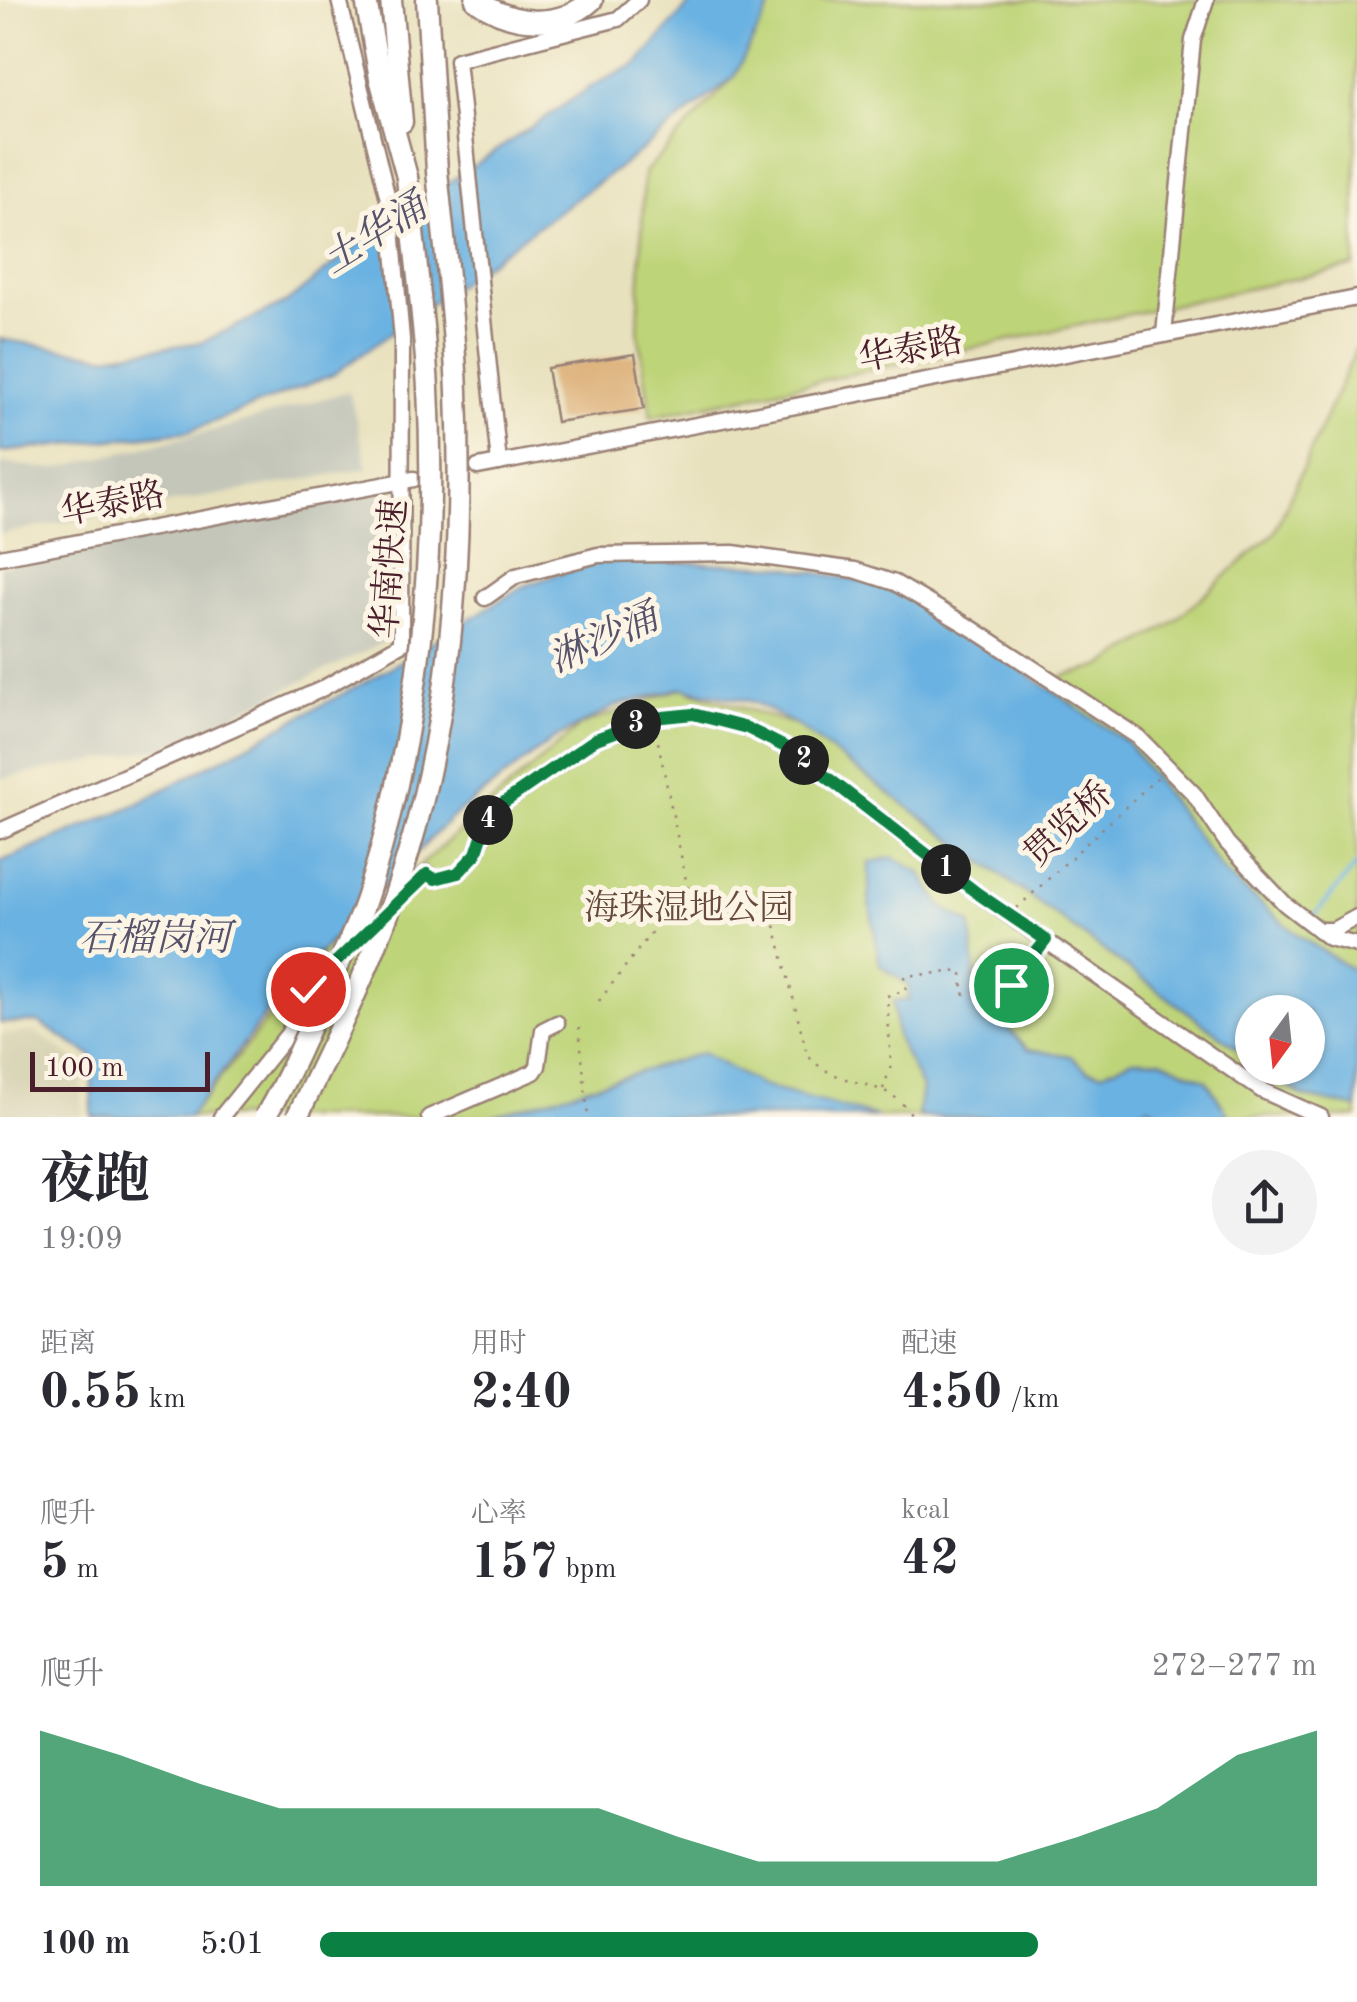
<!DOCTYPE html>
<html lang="zh">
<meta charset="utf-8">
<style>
:root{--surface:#fff;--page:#f2f2f3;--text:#2b2b33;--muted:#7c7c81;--accent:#0b8043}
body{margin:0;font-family:"Old Standard TT","Noto Serif SC",serif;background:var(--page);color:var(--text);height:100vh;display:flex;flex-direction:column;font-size:38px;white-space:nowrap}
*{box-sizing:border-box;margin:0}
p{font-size:32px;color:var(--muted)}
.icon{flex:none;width:55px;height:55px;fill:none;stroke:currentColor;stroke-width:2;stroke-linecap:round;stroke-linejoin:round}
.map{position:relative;height:1117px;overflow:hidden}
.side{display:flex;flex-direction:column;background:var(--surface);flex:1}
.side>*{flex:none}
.needle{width:65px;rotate:195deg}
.tools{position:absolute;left:1235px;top:995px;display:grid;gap:20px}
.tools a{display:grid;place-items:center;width:90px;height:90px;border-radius:50%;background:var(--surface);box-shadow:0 2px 8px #0004;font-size:50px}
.scale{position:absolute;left:30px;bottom:25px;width:180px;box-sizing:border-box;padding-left:10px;border:5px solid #4a1f2b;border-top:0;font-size:28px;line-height:35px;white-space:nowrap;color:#4a1f2b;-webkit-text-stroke:8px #fcf5e5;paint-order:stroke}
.pin{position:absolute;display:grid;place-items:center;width:85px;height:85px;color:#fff;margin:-42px;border:5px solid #fff;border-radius:50%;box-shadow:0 2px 10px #0007}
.km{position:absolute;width:50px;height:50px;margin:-25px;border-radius:50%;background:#222;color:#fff;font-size:28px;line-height:50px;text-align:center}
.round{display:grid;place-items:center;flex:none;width:105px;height:105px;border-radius:52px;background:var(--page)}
.overview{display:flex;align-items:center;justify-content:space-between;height:170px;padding:0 40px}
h1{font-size:55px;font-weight:700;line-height:75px}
.figures{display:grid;grid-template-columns:repeat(3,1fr);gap:15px;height:170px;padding:10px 40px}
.figures div{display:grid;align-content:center}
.figures b{font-size:50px;font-weight:700}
.figures small{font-size:28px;font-weight:400}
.figures p{font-size:28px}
.chart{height:280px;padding:20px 40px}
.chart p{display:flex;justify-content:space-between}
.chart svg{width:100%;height:180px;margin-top:10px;fill:var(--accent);opacity:.7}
ul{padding:0 40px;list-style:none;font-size:32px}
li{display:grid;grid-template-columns:160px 120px 1fr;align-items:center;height:75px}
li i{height:25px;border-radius:12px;background:var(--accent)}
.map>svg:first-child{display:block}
</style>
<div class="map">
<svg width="1357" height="1117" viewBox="0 0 1357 1117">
<rect width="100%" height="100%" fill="#fcf5e5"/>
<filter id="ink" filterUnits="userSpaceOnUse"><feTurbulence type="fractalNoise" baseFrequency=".01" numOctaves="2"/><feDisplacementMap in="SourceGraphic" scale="20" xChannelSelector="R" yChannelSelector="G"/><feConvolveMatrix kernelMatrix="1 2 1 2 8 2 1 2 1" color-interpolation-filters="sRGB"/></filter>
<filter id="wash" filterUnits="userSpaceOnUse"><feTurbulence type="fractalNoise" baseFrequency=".0048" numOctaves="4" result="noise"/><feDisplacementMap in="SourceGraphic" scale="40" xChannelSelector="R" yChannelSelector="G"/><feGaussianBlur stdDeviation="2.25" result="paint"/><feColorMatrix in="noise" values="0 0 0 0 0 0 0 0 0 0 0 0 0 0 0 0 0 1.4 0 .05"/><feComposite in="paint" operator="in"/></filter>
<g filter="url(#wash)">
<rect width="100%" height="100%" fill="#e8e1bd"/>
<polygon fill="#d6d2b2" points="35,1032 81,1064 82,1117 0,1117 0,1035"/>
<g fill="#c3c6b9">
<polygon points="349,391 368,468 0,534 0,463 54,469 230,426"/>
<polygon points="385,492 386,641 166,747 0,779 0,567"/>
</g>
<g fill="#bed478" stroke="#847a52" stroke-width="2.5">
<polygon points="774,0 1357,0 1355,266 651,417 638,331 644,173 733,78"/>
<polygon points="1357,347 1357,973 1298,935 1224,873 1127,742 1052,691 1064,676 1100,667 1171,624 1274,533"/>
<polygon points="682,688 796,725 1252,1059 1252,1068 1264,1068 1302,1096 1357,1105 1357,1117 189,1117 325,948 581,725"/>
</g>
<g fill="#6bb2e2" stroke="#5a6886" stroke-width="2.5">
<polygon points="693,0 774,0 733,78 625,163 333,375 190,431 0,452 0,339 105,356 203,342 287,302 365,239 592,86 638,63"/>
<polygon points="599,559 779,566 880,584 949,620 1127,742 1224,873 1298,935 1357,973 1357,1108 1302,1096 1264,1068 1308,1068 1308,1012 1252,1012 1252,1059 796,725 754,702 682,688 616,706 552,740 451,818 285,988 189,1117 92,1117 92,1056 38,1022 0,1023 0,862 135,805 378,675 522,587"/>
<polygon points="892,857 921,873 942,907 971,924 977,997 1028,1049 1071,1056 1087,1070 1102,1073 1133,1059 1162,1060 1206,1080 1230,1117 1165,1117 1149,1106 1128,1117 922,1117 918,1114 922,1088 897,1038 893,1001 909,1000 908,985 880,965 869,900 869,863"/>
<polygon points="702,1053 762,1086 878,1117 489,1117"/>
</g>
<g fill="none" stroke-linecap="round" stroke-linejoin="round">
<polyline stroke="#6bb2e2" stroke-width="4" points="1311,920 1357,864"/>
</g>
<g id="blocks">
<polygon fill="#deb47f" points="635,354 644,409 556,422 547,368"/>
</g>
</g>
<g filter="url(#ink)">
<use href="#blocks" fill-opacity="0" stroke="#998074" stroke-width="2.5"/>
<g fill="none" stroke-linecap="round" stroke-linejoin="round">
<defs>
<g id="minor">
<polyline points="1164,334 1193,40 1206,0"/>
<polyline points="499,463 457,60 618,19 639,0"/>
<polyline points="478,467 1357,298"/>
<polyline points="0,557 414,479"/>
<polyline points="485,598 516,576 598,555 733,553 855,570 895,583 973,629 1138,737 1194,794 1227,843 1285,904 1329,938 1357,945"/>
<polyline points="0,831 320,690 401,644 402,339 390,207 339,0"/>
<polyline points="1319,930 1333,930 1357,917"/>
<polyline points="351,947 427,873 435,879 458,873 476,854 490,812 596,739 653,718 693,714 747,728 793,751 977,893 1261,1090 1321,1117"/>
<polyline points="221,1117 288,1034 308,989 332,966"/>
<polyline points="429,1117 534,1072 538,1066 543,1030 557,1023"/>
</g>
<g id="highway">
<polyline points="366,0 380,78 407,177"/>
<polyline points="391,0 402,122"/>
<polyline points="427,0 437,171"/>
<path d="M476,0C511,25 559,30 592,0"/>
</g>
</defs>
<use href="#minor" stroke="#998074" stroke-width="19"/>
<use href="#highway" stroke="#998074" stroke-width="25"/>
<g stroke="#998074" stroke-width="2.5" stroke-dasharray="2.5 8" stroke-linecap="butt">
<polyline points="656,732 691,905"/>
<polyline points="1017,908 1158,777"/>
<path d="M599,1001L663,917L679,907L764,908L773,917L807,1054C824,1078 859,1081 884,1091C897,1096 905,1107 914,1117"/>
<polyline points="883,1089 891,1066 887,996 906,990 904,976 962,971 963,994 1011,985 1039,950"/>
</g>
<use href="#minor" stroke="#fff" stroke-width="14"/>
<use href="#highway" stroke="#fff" stroke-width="20"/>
<defs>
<g id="highway-bridge">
<path d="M265,1117C288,1078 306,1036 324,994C340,960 358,926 369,890C419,730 437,555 428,388C424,318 414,247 407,177"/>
<path d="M297,1117C339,1030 382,944 409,851C453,704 463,543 457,391C454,317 444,244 437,171"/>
</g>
</defs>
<use href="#highway-bridge" stroke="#998074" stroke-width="25" stroke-linecap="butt"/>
<polyline stroke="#998074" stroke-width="2.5" stroke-dasharray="2.5 8" stroke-linecap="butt" points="579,1027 588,1117"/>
<use href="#highway-bridge" stroke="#fff" stroke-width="20"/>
</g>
</g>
<g fill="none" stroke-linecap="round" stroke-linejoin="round" filter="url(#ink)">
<defs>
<polyline id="route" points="308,989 427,874 435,879 458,873 476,854 490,812 596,739 653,718 693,714 747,728 793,751 977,893 1046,940 1011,985"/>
</defs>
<use href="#route" stroke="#fff" stroke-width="20"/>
<use href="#route" stroke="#0b8043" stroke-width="12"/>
</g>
<g text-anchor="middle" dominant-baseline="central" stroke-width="10" stroke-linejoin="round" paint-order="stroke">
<g font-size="35" fill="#4a1f2b" stroke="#fcf5e5">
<text transform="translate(911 351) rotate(-11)">华泰路</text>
<text transform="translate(113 505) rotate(-11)">华泰路</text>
<text transform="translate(391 569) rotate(-86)">华南快速</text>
<text transform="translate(1069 825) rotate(-43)">贯览桥</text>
</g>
<g font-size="35" fill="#674c3e" stroke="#fcf5e5">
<text x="689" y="909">海珠湿地公园</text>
</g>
<g font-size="38" font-style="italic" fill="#56526b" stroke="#fcf5e5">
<text transform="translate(375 235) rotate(-32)">土华涌</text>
<text transform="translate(604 640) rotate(-24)">淋沙涌</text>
<text x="155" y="940">石榴岗河</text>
</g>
</g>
</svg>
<div class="tools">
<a><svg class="needle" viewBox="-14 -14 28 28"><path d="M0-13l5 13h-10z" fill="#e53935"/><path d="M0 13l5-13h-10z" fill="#7c7c81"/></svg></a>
</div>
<div class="scale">100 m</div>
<div class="pin" style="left:1011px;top:985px;background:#1e9e55"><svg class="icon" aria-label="arrive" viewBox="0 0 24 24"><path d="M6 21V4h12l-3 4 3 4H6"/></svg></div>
<div class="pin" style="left:308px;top:989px;background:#d93025"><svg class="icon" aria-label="check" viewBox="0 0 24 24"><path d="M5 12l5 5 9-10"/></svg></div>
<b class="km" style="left:946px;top:869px">1</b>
<b class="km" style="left:804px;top:760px">2</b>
<b class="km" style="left:636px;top:724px">3</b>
<b class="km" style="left:488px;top:820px">4</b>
</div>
<section class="side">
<div class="overview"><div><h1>夜跑</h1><p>19:09</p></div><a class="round"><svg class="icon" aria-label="share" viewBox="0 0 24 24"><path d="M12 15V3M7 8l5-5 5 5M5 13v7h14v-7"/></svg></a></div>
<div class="figures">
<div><p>距离</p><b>0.55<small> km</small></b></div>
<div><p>用时</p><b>2:40</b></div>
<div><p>配速</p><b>4:50<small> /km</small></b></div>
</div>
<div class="figures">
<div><p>爬升</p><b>5<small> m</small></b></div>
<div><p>心率</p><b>157<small> bpm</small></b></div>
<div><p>kcal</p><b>42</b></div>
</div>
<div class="chart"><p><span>爬升</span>272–277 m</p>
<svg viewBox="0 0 160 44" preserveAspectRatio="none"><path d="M0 44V6L10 12L20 19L30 25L40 25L50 25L60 25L70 25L80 32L90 38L100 38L110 38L120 38L130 32L140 25L150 12L160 6V44z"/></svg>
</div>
<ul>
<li><b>100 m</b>5:01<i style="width:72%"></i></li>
</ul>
</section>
